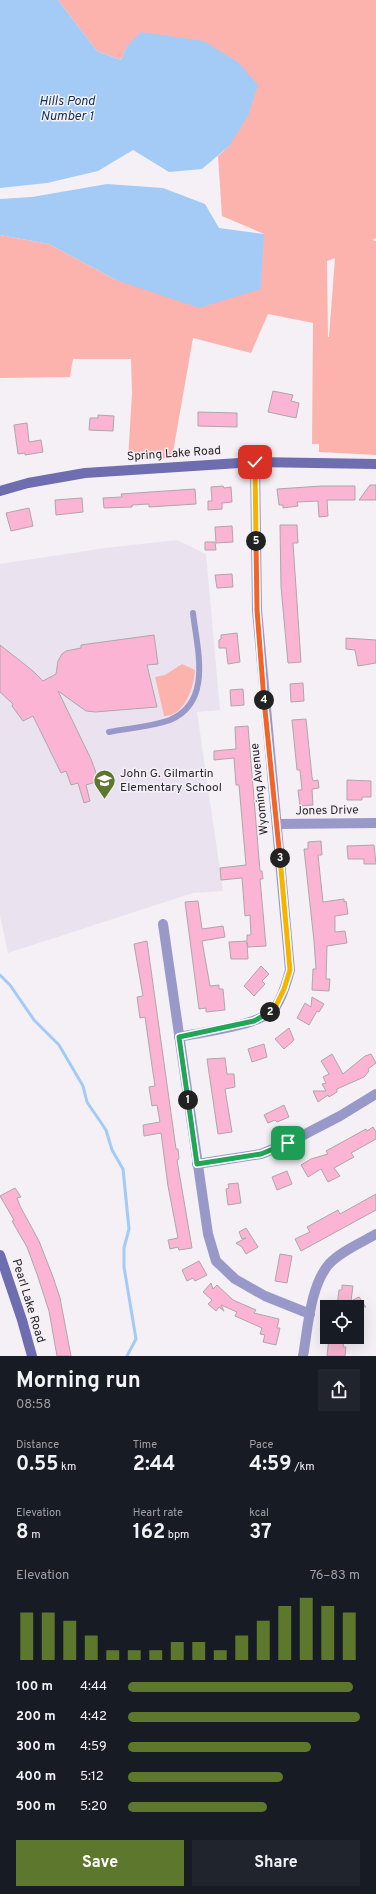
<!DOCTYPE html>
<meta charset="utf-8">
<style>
:root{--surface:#171b24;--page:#20242c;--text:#f1f3f6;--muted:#9ea1a6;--accent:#5d782c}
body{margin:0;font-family:Overpass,sans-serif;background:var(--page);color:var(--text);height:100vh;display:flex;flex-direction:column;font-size:15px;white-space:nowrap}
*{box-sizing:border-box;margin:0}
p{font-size:13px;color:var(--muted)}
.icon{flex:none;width:22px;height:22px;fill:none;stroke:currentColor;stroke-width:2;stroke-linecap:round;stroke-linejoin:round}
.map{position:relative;height:1356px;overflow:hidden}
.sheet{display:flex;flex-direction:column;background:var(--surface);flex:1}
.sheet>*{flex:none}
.buttons{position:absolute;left:320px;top:1300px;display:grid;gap:8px}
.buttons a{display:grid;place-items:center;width:44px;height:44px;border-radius:0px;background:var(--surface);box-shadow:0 4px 16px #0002;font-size:20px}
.pin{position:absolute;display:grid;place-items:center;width:34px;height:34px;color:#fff;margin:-17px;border-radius:8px;box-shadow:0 2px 6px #0006}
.km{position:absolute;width:20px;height:20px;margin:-10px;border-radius:50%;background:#222;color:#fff;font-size:11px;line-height:20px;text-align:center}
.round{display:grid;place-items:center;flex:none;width:42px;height:42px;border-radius:0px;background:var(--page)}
.summary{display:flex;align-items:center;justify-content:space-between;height:68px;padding:0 16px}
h1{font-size:22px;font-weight:700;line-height:30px}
.figures{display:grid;grid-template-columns:repeat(3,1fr);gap:6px;height:68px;padding:4px 16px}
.figures div{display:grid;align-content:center}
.figures b{font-size:20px;font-weight:700}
.figures small{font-size:11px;font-weight:400}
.figures p{font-size:11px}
.chart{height:112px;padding:8px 16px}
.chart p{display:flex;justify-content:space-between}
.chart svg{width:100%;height:72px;margin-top:4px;stroke:var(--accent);stroke-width:6}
.cta{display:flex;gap:8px;margin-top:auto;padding:8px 16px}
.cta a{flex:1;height:46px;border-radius:0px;background:var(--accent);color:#fff;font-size:16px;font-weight:700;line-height:46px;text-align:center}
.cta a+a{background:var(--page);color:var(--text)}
ul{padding:0 16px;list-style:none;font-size:13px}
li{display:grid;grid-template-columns:64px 48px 1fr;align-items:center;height:30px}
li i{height:10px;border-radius:5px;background:var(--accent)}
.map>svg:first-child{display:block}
</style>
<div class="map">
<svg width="376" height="1356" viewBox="0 0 376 1356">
<rect width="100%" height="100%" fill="#f4f0f6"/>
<polygon fill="#ebe2ef" points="177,540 206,554 220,710 197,712 223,891 193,893 8,953 0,916 0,564 105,548"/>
<g fill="#fdb3ad" fill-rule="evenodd">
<path d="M58,0H376V238L372,240L376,241V455L319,452V444H312L313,323L268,314L251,353L193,338L172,458L128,460L132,393L131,359H73L70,377L0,378V235L49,244L116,280L264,234L222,216L218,156L229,146L127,46L121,60L97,51ZM335,258L329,337H328L327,261Z"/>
<path d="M182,664L195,670C194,687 185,716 164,716L155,677L165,675Z"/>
</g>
<g fill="#a3cbf5">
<polygon points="0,0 58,0 97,51 121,60 127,46 141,32 204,41 239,63 258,85 248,116 229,146 202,169 169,172 133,150 98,171 47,183 0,188"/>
<polygon points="107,184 163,188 205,204 219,228 264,234 261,289 199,308 116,280 49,244 0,235 0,199 32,197"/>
</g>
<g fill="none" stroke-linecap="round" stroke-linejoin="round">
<polyline stroke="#a3cbf5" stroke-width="3" points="0,975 10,985 34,1020 59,1045 83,1086 87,1102 106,1130 112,1150 123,1169 129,1229 124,1248 124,1267 136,1339 127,1356"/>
</g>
<g fill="#fbb4d3" stroke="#aea7a9">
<polygon points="273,391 293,395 291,401 299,403 296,418 268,412"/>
<polygon points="198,412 237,413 237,427 198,426"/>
<polygon points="98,415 114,416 113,431 89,430 90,418 98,418"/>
<polygon points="27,423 29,442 41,440 43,452 25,455 25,453 18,454 14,425"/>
<polygon points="370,485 376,485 376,500 359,500"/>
<polygon points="223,486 224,488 231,487 232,502 222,503 222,509 208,510 208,501 212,501 211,487"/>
<polygon points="322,486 355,486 355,500 327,500 328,516 319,517 318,501 297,502 298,506 283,508 283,505 279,505 277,489"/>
<polygon points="195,489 196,504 149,507 149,504 132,505 132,507 104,508 103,498 122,497 121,494"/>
<polygon points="82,498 83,512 56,515 55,500"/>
<polygon points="29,508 33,526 11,531 6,513"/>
<polygon points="280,525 297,525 298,543 293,543 301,662 288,663 281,587"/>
<polygon points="232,526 233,542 216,543 215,527"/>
<polygon points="205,542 215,542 216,550 205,550"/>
<polygon points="232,574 233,587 217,588 215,575"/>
<polygon points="237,633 240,662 228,664 226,648 219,648 219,640 221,639 221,635"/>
<polygon points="154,635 158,664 147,665 157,707 95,712 86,711 58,691 91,759 99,781 86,785 90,801 84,803 78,783 71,785 66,771 61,773 33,716 23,721 12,706 13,704 0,692 0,645 33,671 43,681 56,674 58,661 62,654 66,651 81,648 81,645"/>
<polygon points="346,638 376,640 376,663 358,666 355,650 346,649"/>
<polygon points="303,683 304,701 291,702 290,684"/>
<polygon points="243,689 244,705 231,706 230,690"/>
<polygon points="306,719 312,777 313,781 318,780 319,788 312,789 313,805 300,806 298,790 302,790 300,770 297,770 292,720"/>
<polygon points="248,726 260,871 262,871 263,879 260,879 266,946 248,947 247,942 248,959 231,959 229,942 247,941 247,935 251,935 250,915 245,916 242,878 221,880 220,868 246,865 239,785 236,785 234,758 214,760 214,751 236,749 235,727"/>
<polygon points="347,780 371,781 371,797 362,797 362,800 347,800"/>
<polygon points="321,841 322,855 318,855 323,902 344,899 344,902 346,901 348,914 335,916 335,932 345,931 347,943 327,946 326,979 330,979 329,991 312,990 313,969 316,969 314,941 304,849 308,849 308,842"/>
<polygon points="374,845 376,864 364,864 364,859 348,859 347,846"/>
<polygon points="198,901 202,929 223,926 225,937 202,941 210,986 219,985 219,989 223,989 225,1010 206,1012 206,1008 199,1009 185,902"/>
<polygon points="147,941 176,1149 178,1149 179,1159 177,1160 192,1248 179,1250 178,1247 170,1249 168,1240 178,1238 168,1186 161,1133 144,1136 143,1125 160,1122 157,1105 152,1106 149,1087 155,1086 151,1059 145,1017 140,1018 137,997 143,996 134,944"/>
<polygon points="261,966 269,974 262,981 265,984 254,996 244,986"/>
<polygon points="312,997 324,1004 319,1012 317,1011 309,1025 297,1018 305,1003 311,1007"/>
<polygon points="289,1028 294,1040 284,1049 275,1039"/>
<polygon points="264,1044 267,1057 252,1062 248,1049"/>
<polygon points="332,1054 343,1074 365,1056 371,1054 376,1063 368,1069 369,1071 364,1077 337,1089 337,1092 329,1097 328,1095 318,1102 313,1091 326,1091 322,1084 326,1083 323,1077 329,1074 321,1061"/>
<polygon points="225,1058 227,1074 234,1074 235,1087 225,1089 232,1132 218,1134 207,1059"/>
<polygon points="284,1105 289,1117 277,1122 275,1120 268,1123 264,1115"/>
<polygon points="373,1127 376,1132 376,1139 351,1153 354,1157 334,1168 340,1176 328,1182 321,1169 308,1177 301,1165 311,1159 328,1154 326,1151 366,1129 367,1131"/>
<polygon points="287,1171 292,1184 277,1190 272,1177"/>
<polygon points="238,1183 241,1203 228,1205 226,1189 229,1188 228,1184"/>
<polygon points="15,1188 21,1197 17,1198 20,1206 39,1241 53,1277 60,1298 71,1356 57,1356 49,1311 37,1274 27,1247 12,1221 14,1220 0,1196"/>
<polygon points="376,1194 376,1210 301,1251 295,1239 310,1232 307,1227 338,1210 340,1214"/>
<polygon points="246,1228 258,1247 246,1254 242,1247 236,1243 246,1238 242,1239 239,1232"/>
<polygon points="280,1254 292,1256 287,1283 275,1281"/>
<polygon points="199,1261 207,1275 195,1281 193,1278 187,1281 182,1270"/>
<polygon points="211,1283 213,1289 217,1285 233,1300 256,1310 254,1313 279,1319 277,1328 280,1328 276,1345 263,1342 265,1335 260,1334 262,1328 235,1316 237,1312 221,1305 224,1311 219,1307 216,1311 208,1304 212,1300 203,1292"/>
<polygon points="342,1285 353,1286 351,1301 359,1297 366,1307 337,1306 339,1290 342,1290"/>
<polygon points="329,1337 345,1337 343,1347 346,1347 345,1356 327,1356"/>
</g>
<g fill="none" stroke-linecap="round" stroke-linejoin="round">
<path stroke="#9899c8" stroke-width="6" d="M109,732C129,728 151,727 170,720C213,702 197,649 193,613"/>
<g stroke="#9899c8" stroke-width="10">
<polyline points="277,824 376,823"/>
<polyline points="163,924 208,1234 216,1261 235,1279 265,1296 310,1314"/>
<path d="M179,1037C202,1032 257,1026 273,1010C281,1002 287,981 290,970L257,610L255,462"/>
<polyline points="197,1164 261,1154 288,1143 340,1116 376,1094"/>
<path d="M303,1356C308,1328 310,1286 329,1264C341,1251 361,1243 376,1234"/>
</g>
<g stroke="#6e6db0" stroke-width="10">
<polyline points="0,491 28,483 85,473 255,462 376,464"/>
<polyline points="0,1255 22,1320 32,1356"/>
</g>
</g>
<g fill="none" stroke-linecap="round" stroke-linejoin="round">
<defs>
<polyline id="split-1" points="188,1100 197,1164 261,1154 288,1143"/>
<polyline id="split-2" points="188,1100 179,1037 254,1021 270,1012"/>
<polyline id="split-3" points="270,1012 274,1010 284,989 290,970 280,858"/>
<polyline id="split-4" points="264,700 280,858"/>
<polyline id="split-5" points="256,541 257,610 264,700"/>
<polyline id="split-6" points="255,462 256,541"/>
</defs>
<use href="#split-1" stroke="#fff" stroke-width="8"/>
<use href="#split-2" stroke="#fff" stroke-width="8"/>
<use href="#split-3" stroke="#fff" stroke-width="8"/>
<use href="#split-4" stroke="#fff" stroke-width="8"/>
<use href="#split-5" stroke="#fff" stroke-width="8"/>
<use href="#split-6" stroke="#fff" stroke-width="8"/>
<use href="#split-1" stroke="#22a559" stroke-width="5"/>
<use href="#split-2" stroke="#22a559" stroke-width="5"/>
<use href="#split-3" stroke="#f5b400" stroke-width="5"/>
<use href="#split-4" stroke="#f0652b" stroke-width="5"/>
<use href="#split-5" stroke="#f0652b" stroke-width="5"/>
<use href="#split-6" stroke="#f5b400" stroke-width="5"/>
</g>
<defs>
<symbol id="school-pin" viewBox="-11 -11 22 30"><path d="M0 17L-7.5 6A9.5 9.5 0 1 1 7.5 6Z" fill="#5d782c" stroke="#f4f0f6"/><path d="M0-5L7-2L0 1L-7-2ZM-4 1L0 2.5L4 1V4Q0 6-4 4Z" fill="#fff"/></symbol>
</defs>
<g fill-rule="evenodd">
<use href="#school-pin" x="92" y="768" width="25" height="34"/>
</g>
<g text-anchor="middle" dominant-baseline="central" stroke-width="3" stroke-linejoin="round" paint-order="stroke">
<g font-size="12" fill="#282629" stroke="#f4f0f6">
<text transform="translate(174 454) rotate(-4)">Spring Lake Road</text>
<text transform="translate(260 789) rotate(-96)">Wyoming Avenue</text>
<text transform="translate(327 811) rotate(-1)">Jones Drive</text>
<text transform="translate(28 1301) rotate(73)">Pearl Lake Road</text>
</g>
<g font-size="12" fill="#282629" stroke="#f4f0f6" text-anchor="start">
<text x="120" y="774">John G. Gilmartin<tspan x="120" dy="14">Elementary School</tspan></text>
</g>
<g font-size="13" font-style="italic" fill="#0c3152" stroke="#f4f0f6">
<text x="67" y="102">Hills Pond<tspan x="67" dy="15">Number 1</tspan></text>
</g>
</g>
</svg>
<div class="buttons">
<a><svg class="icon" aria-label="locate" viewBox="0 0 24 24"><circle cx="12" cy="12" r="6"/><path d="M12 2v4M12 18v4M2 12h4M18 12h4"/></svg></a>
</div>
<div class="pin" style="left:288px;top:1143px;background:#1e9e55"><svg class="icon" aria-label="arrive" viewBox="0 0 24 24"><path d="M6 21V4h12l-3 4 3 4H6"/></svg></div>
<div class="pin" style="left:255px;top:462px;background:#d93025"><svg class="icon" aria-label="check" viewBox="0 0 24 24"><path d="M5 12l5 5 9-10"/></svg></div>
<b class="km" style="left:188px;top:1100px">1</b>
<b class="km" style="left:270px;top:1012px">2</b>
<b class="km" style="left:280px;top:858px">3</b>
<b class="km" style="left:264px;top:700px">4</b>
<b class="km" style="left:256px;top:541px">5</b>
</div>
<section class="sheet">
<div class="summary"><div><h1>Morning run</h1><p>08:58</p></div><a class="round"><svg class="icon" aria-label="share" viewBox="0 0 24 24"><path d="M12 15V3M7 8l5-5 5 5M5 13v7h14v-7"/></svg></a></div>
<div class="figures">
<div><p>Distance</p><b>0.55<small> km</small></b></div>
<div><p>Time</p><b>2:44</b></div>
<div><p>Pace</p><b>4:59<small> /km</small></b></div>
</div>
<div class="figures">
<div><p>Elevation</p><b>8<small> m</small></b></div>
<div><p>Heart rate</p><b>162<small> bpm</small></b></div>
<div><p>kcal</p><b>37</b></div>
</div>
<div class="chart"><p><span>Elevation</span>76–83 m</p>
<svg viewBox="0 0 160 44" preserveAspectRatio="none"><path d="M5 44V15M15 44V15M25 44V20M35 44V29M45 44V38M55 44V38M65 44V38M75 44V33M85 44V33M95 44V38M105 44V29M115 44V20M125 44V11M135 44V6M145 44V11M155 44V15"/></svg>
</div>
<ul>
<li><b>100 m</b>4:44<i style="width:97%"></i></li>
<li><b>200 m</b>4:42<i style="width:100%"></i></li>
<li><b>300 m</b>4:59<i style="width:79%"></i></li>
<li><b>400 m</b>5:12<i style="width:67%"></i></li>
<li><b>500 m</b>5:20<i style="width:60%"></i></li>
</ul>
<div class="cta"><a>Save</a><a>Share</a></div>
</section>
